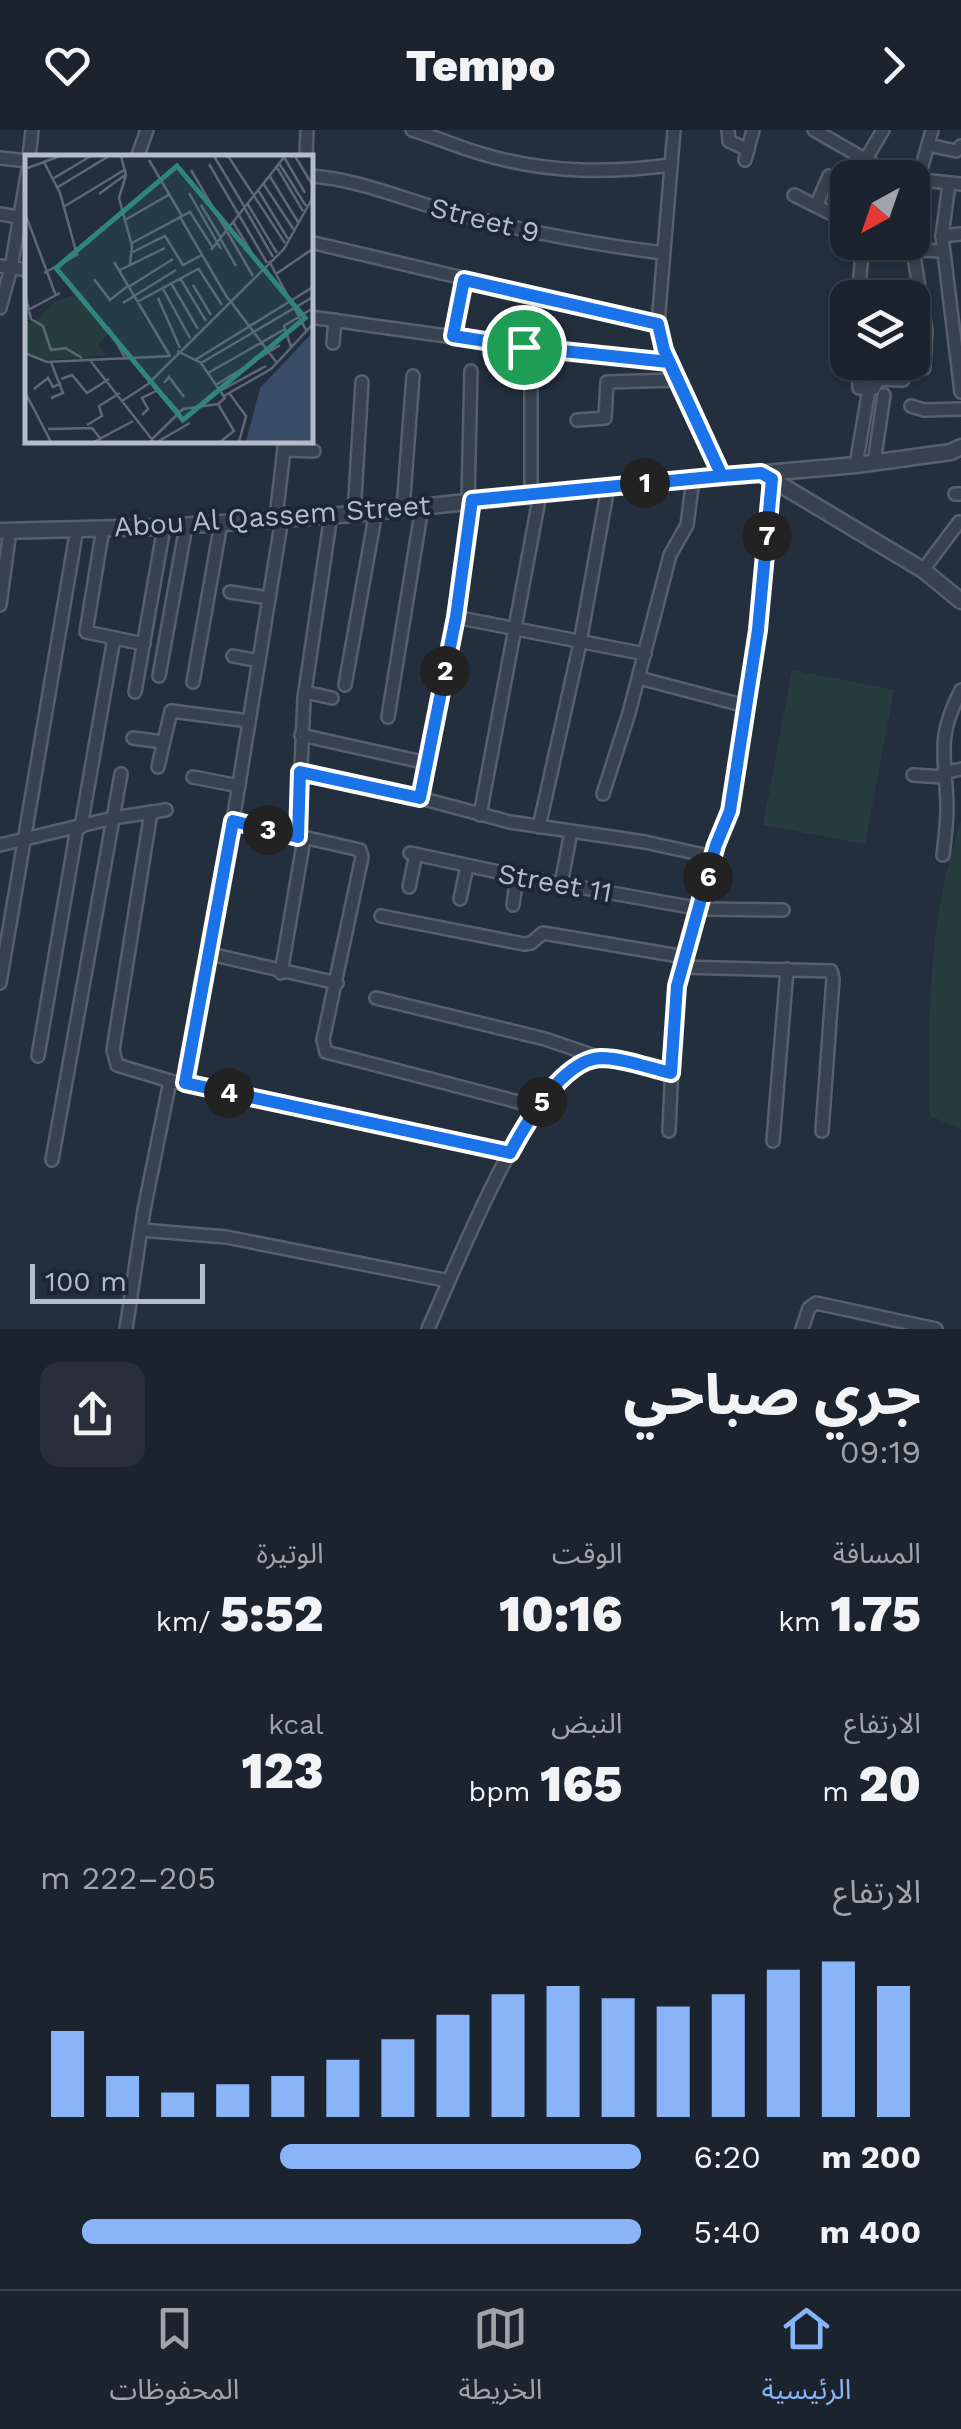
<!DOCTYPE html>
<html lang="ar">
<meta charset="utf-8">
<style>
:root{--surface:#1b232e;--page:#282f3a;--text:#f1f3f6;--muted:#a0a4aa;--line:#39404a;--accent:#8ab4f8}
body{margin:0;font-family:"Work Sans","Noto Sans Arabic",sans-serif;background:var(--page);color:var(--text);direction:rtl;height:100vh;display:flex;flex-direction:column;font-size:38px;white-space:nowrap}
*{box-sizing:border-box;margin:0}
p{font-size:32px;color:var(--muted)}
.icon{flex:none;width:55px;height:55px;fill:none;stroke:currentColor;stroke-width:2;stroke-linecap:round;stroke-linejoin:round}
.map{position:relative;height:1199px;overflow:hidden;direction:ltr}
.panel{display:flex;flex-direction:column;background:var(--surface);flex:1}
.panel>*{flex:none}
.needle{width:65px;rotate:220deg}
.tools{position:absolute;left:830px;top:30px;display:grid;gap:20px}
.tools a{display:grid;place-items:center;width:100px;height:100px;border-radius:20px;background:var(--surface);box-shadow:0 2px 8px #0004,0 0 0 2px var(--line);font-size:50px}
.scale{position:absolute;left:30px;bottom:25px;width:175px;box-sizing:border-box;padding-left:10px;border:5px solid #b4bcc9;border-top:0;font-size:28px;line-height:35px;white-space:nowrap;color:#b4bcc9;-webkit-text-stroke:8px #1d2633;paint-order:stroke}
.pin{position:absolute;display:grid;place-items:center;width:85px;height:85px;color:#fff;margin:-42px;border:5px solid #fff;border-radius:50%;box-shadow:0 2px 10px #0007}
.km{position:absolute;width:50px;height:50px;margin:-25px;border-radius:50%;background:#222;color:#fff;font-size:28px;line-height:50px;text-align:center}
.round{display:grid;place-items:center;flex:none;width:105px;height:105px;border-radius:20px;background:var(--page)}
.headline{display:flex;align-items:center;justify-content:space-between;height:170px;padding:0 40px}
h1{font-size:55px;font-weight:800;line-height:75px}
.figures{display:grid;grid-template-columns:repeat(3,1fr);gap:15px;height:170px;padding:10px 40px}
.figures div{display:grid;align-content:center}
.figures b{font-size:50px;font-weight:800}
.figures small{font-size:28px;font-weight:400}
.figures p{font-size:28px}
.chart{height:280px;padding:20px 40px}
.chart p{display:flex;justify-content:space-between}
.chart svg{width:100%;height:180px;margin-top:10px;stroke:var(--accent);stroke-width:6}
ul{padding:0 40px;list-style:none;font-size:32px}
li{display:grid;grid-template-columns:160px 120px 1fr;align-items:center;height:75px}
li i{height:25px;border-radius:12px;background:var(--accent)}
header{display:flex;justify-content:space-between;align-items:center;height:130px;padding:0 40px;background:var(--surface);font-size:45px;font-weight:800}
.tab-bar{display:flex;justify-content:space-around;align-items:center;height:140px;border-top:2px solid var(--line);background:var(--surface);font-size:28px;color:var(--muted)}
.tab-bar a{display:grid;justify-items:center;gap:5px}
.tab-bar .current{color:var(--accent)}
.map>svg:first-child{display:block}
</style>
<header><svg class="icon" aria-label="forward" viewBox="0 0 24 24"><path d="M9 5l7 7-7 7"/></svg>Tempo<svg class="icon" aria-label="heart" viewBox="0 0 24 24"><path d="M12 20l-8-8c-3-5 5-10 8-4 3-6 11-1 8 4z"/></svg></header>
<div class="map">
<svg width="961" height="1199" viewBox="0 0 961 1199">
<rect width="100%" height="100%" fill="#242f3e"/>
<g fill="#263c3f">
<polygon points="792,540 894,560 865,714 763,695"/>
<path d="M961,692V999L930,986C928,886 928,787 961,692Z"/>
</g>
<g fill="none" stroke-linecap="round" stroke-linejoin="round">
<defs>
<g id="minor">
<path d="M412,0C439,8 465,20 493,27C552,43 610,43 671,35"/>
<polyline points="674,0 658,194 663,220 721,347"/>
<polyline points="728,0 729,11 748,20"/>
<polyline points="814,0 882,39 905,48"/>
<polyline points="929,15 956,21 961,16"/>
<polyline points="0,28 28,31"/>
<polyline points="29,28 32,0"/>
<polyline points="137,28 147,0"/>
<polyline points="306,28 307,0"/>
<polyline points="866,29 883,0"/>
<polyline points="745,30 753,0"/>
<path d="M310,46C359,49 404,70 451,82C521,101 592,114 663,123"/>
<polyline points="912,49 961,54"/>
<polyline points="918,51 932,0"/>
<polyline points="949,54 942,106 961,262"/>
<polyline points="794,65 848,92"/>
<polyline points="816,76 829,46"/>
<polyline points="0,84 23,88"/>
<polyline points="942,106 961,104"/>
<polyline points="839,109 842,89"/>
<polyline points="310,112 658,194"/>
<polyline points="891,112 913,120 943,121"/>
<polyline points="913,120 926,200 924,238"/>
<polyline points="0,136 28,140"/>
<polyline points="858,168 863,112"/>
<polyline points="0,178 11,138 28,39"/>
<polyline points="310,187 525,217 669,232"/>
<polyline points="843,187 848,187"/>
<polyline points="453,206 464,150"/>
<polyline points="333,213 335,190"/>
<polyline points="858,232 859,258 874,258 878,249 903,250"/>
<polyline points="531,246 531,365"/>
<polyline points="911,276 924,280 961,279"/>
<polyline points="577,290 605,288 607,252 677,250"/>
<polyline points="284,320 314,321"/>
<polyline points="874,333 884,265"/>
<polyline points="856,335 869,259"/>
<polyline points="955,364 961,364"/>
<polyline points="468,371 471,241"/>
<polyline points="403,379 413,246"/>
<polyline points="354,384 362,252"/>
<polyline points="276,388 285,310"/>
<polyline points="103,398 86,502 144,514"/>
<polyline points="923,440 959,392"/>
<polyline points="230,462 269,468"/>
<polyline points="0,475 10,400"/>
<polyline points="455,487 645,524"/>
<polyline points="233,526 259,531"/>
<polyline points="159,546 186,396"/>
<polyline points="639,548 746,576"/>
<polyline points="193,552 221,393"/>
<polyline points="345,555 376,381"/>
<polyline points="135,562 164,397"/>
<polyline points="305,562 332,568"/>
<polyline points="388,587 422,377"/>
<polyline points="301,605 427,633"/>
<polyline points="133,608 163,612"/>
<polyline points="158,637 171,581 249,591"/>
<polyline points="300,642 420,668 510,692 645,712 713,727"/>
<polyline points="943,643 961,639"/>
<polyline points="913,645 943,647"/>
<polyline points="193,647 239,656"/>
<polyline points="603,664 629,583 670,425 687,395 693,349"/>
<polyline points="420,668 455,487 471,370"/>
<polyline points="151,682 113,920 117,935 170,951 510,1023"/>
<polyline points="480,685 540,364"/>
<polyline points="233,691 360,720 362,727 323,910 326,922 538,977"/>
<polyline points="81,697 114,508"/>
<polyline points="539,697 580,513 608,357"/>
<polyline points="298,707 304,568 331,385"/>
<polyline points="0,715 113,688 166,680"/>
<polyline points="410,723 517,746 701,779 783,780"/>
<path d="M943,725C945,709 947,693 947,677C946,625 935,611 961,560"/>
<polyline points="561,754 571,702"/>
<polyline points="409,757 416,724"/>
<polyline points="460,769 467,736"/>
<polyline points="513,775 517,746"/>
<polyline points="381,786 524,814 531,813 543,803 685,827"/>
<polyline points="210,824 337,853"/>
<polyline points="682,837 831,841 833,849 822,1001"/>
<polyline points="281,843 304,709"/>
<polyline points="0,853 77,398"/>
<polyline points="376,868 545,909 601,928 671,943"/>
<polyline points="38,926 77,698"/>
<polyline points="185,953 233,691 282,388"/>
<polyline points="669,1001 675,869 713,727 730,681 758,501 772,349"/>
<polyline points="773,1011 787,839"/>
<polyline points="52,1030 121,644"/>
<polyline points="141,1100 226,1107 449,1151"/>
<polyline points="126,1199 144,1080 170,951"/>
<path d="M428,1199C457,1134 518,978 572,939C581,933 590,930 601,928"/>
<polyline points="802,1199 809,1178 816,1173 936,1199"/>
</g>
<g id="tertiary">
<polyline points="761,343 923,440 961,471"/>
<polyline points="0,401 164,397 354,384 608,357 856,335 951,322 961,317"/>
</g>
</defs>
<use href="#minor" stroke="#565f6c" stroke-width="16"/>
<use href="#tertiary" stroke="#565f6c" stroke-width="19"/>
<use href="#minor" stroke="#38414e" stroke-width="11"/>
<use href="#tertiary" stroke="#38414e" stroke-width="14"/>
</g>
<g fill="none" stroke-linecap="round" stroke-linejoin="round">
<defs>
<path id="route" d="M524,217L669,232L722,346L472,370L456,487L420,668L300,642L298,707L233,691L185,953L510,1023C526,993 563,929 601,928C623,928 649,938 671,943L677,856L716,715L730,681L758,500L772,349L761,343L722,346L664,220L658,194L464,150L453,206L524,217"/>
</defs>
<use href="#route" stroke="#fff" stroke-width="20"/>
<use href="#route" stroke="#1a73e8" stroke-width="12"/>
</g>
<g text-anchor="middle" dominant-baseline="central" stroke-width="8" stroke-linejoin="round" paint-order="stroke">
<g font-size="28" fill="#b4bcc9" stroke="#1d2633">
<text transform="translate(485 90) rotate(14)">Street 9</text>
<text transform="translate(272 386) rotate(-4)">Abou Al Qassem Street</text>
<text transform="translate(555 753) rotate(10)">Street 11</text>
</g>
</g>
<g transform="translate(25 25)">
<rect width="288" height="288" fill="#242f3e"/>
<path d="M57,137L84,178L73,189L81,200L24,205L0,196V166L8,168L30,146Z" fill="#263c3f"/>
<path d="M287,178V287H221L235,233Z" fill="#394c67"/>
<path fill="none" stroke="#5e6776" stroke-width="2.5" d="M96,1L101,20L94,43L107,91L105,109M189,1L219,51M203,1L260,88M270,1L288,31M259,2L280,38M124,5L157,61M254,8L281,51M184,9L242,108M251,11L278,56M0,14L35,1M166,15L228,121M244,20L273,67M29,23L66,1M238,28L269,75M33,32L84,1M233,35L263,84M164,38L196,94M74,39L100,20M222,48L252,98M176,50L196,83M40,51L101,14M219,52L248,102M0,58L31,141M155,62L203,144M100,65L145,39M208,67L236,113M195,83L211,111M107,88L165,57L188,93M186,95L260,1M108,97L140,81L158,110L177,100M244,106L281,175M89,107L145,201M173,113L197,150M95,115L140,93M19,118L52,100L35,38L19,7M251,119L286,95M155,123L181,166M69,124L85,145L104,130M146,128L173,174M168,130L186,160M105,131L148,104M137,132L165,183M0,139L6,164L18,171L26,195L40,193L57,203M133,143L155,193M203,143L252,208M112,147L173,114M98,148L151,115M3,155L35,138M83,172L101,205M266,192L259,171L288,153M152,196L176,208L200,243L193,249M0,198L22,207L146,201M64,204L129,287M170,205L288,132M26,207L38,238L26,243M176,208L288,142M183,218L260,174M120,219L154,257M36,224L47,220L62,238L84,224M139,228L144,222L159,242M191,230L255,190M9,234L23,223L28,232L36,228M195,236L241,211M0,237L26,287M204,238L221,261L214,287M199,241L246,214L288,169M97,246L123,229L259,94L288,42M193,249L209,276L195,287M117,260L123,254L117,243L133,235M62,270L77,261L74,251L95,238M23,274L67,273L75,283M125,286L158,254L193,249M69,287L108,266M132,287L165,268"/>
<path fill="#308480" fill-opacity="0.15" stroke="#308480" stroke-width="5" d="M152,11L280,163L158,265L31,113Z"/>
<rect width="288" height="288" fill="none" stroke="#b4bcc9" stroke-width="5"/>
</g>
</svg>
<div class="tools">
<a><svg class="needle" viewBox="-14 -14 28 28"><path d="M0-13l5 13h-10z" fill="#e53935"/><path d="M0 13l5-13h-10z" fill="#a0a4aa"/></svg></a>
<a><svg class="icon" aria-label="layers" viewBox="0 0 24 24"><path d="M12 4l9 5-9 5-9-5zM3 14l9 5 9-5"/></svg></a>
</div>
<div class="scale">100 m</div>
<div class="pin" style="left:524px;top:217px;background:#1e9e55"><svg class="icon" aria-label="arrive" viewBox="0 0 24 24"><path d="M6 21V4h12l-3 4 3 4H6"/></svg></div>
<b class="km" style="left:645px;top:353px">1</b>
<b class="km" style="left:445px;top:541px">2</b>
<b class="km" style="left:268px;top:700px">3</b>
<b class="km" style="left:229px;top:963px">4</b>
<b class="km" style="left:542px;top:972px">5</b>
<b class="km" style="left:708px;top:747px">6</b>
<b class="km" style="left:767px;top:406px">7</b>
</div>
<section class="panel">
<div class="headline"><div><h1>جري صباحي</h1><p>09:19</p></div><a class="round"><svg class="icon" aria-label="share" viewBox="0 0 24 24"><path d="M12 15V3M7 8l5-5 5 5M5 13v7h14v-7"/></svg></a></div>
<div class="figures">
<div><p>المسافة</p><b>1.75<small> km</small></b></div>
<div><p>الوقت</p><b>10:16</b></div>
<div><p>الوتيرة</p><b>5:52<small> /km</small></b></div>
</div>
<div class="figures">
<div><p>الارتفاع</p><b>20<small> m</small></b></div>
<div><p>النبض</p><b>165<small> bpm</small></b></div>
<div><p>kcal</p><b>123</b></div>
</div>
<div class="chart"><p><span>الارتفاع</span>205–222 m</p>
<svg viewBox="0 0 160 44" preserveAspectRatio="none"><path d="M5 44V23M15 44V34M25 44V38M35 44V36M45 44V34M55 44V30M65 44V25M75 44V19M85 44V14M95 44V12M105 44V15M115 44V17M125 44V14M135 44V8M145 44V6M155 44V12"/></svg>
</div>
<ul>
<li><b>200 m</b>6:20<i style="width:60%"></i></li>
<li><b>400 m</b>5:40<i style="width:93%"></i></li>
</ul>
</section>
<nav class="tab-bar">
<a class="current"><svg class="icon" aria-label="home" viewBox="0 0 24 24"><path d="M3 11l9-7 9 7M6 9v11h12V9"/></svg>الرئيسية</a>
<a><svg class="icon" aria-label="map" viewBox="0 0 24 24"><path d="M3 6l6-2 6 2 6-2v14l-6 2-6-2-6 2zM9 4v14M15 6v14"/></svg>الخريطة</a>
<a><svg class="icon" aria-label="saved" viewBox="0 0 24 24"><path d="M7 4h10v16l-5-4-5 4z"/></svg>المحفوظات</a>
</nav>
